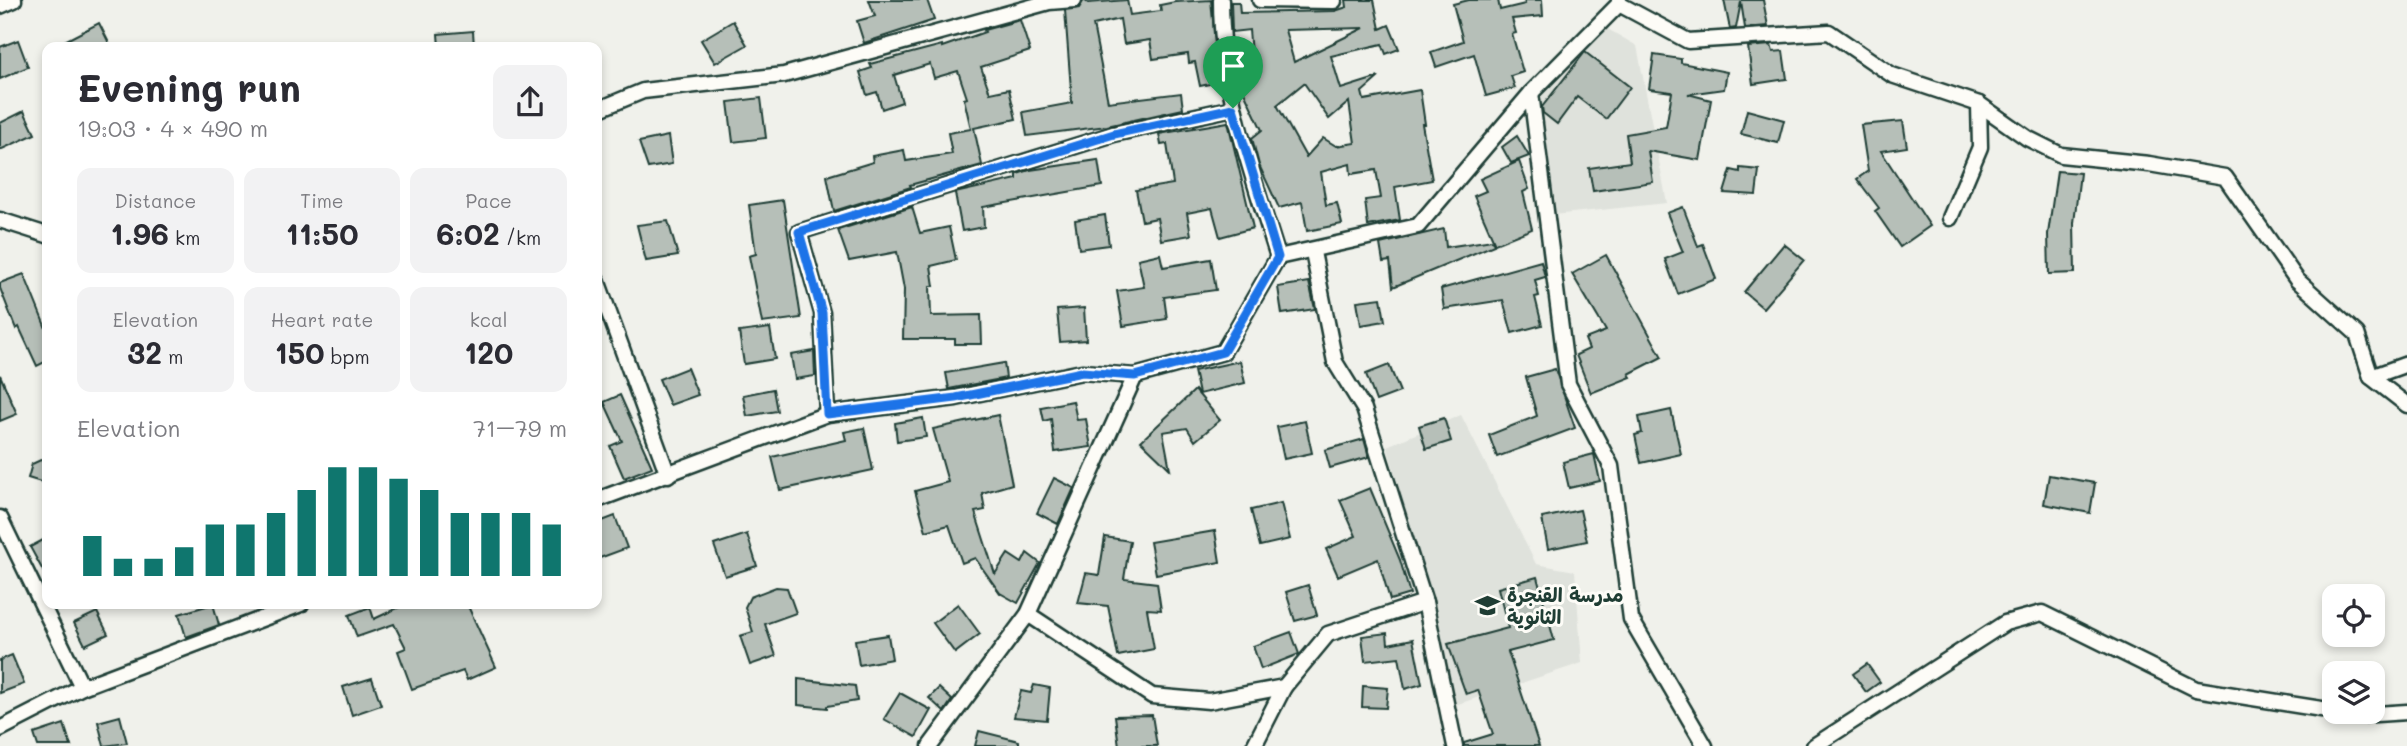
<!DOCTYPE html>
<meta charset="utf-8">
<style>
:root{--surface:#fff;--page:#f2f2f3;--text:#2b2b33;--muted:#7c7c81;--accent:#0f766e}
body{margin:0;font-family:Mali,"Playpen Sans Arabic",sans-serif;background:var(--page);color:var(--text);height:100vh;display:flex;flex-direction:column;font-size:26px;white-space:nowrap}
*{box-sizing:border-box;margin:0}
p{font-size:23px;color:var(--muted)}
.icon{flex:none;width:38px;height:38px;fill:none;stroke:currentColor;stroke-width:2;stroke-linecap:round;stroke-linejoin:round}
.map{position:relative;flex:1;overflow:hidden}
.drawer{position:absolute;left:42px;top:42px;width:560px;height:567px;display:flex;flex-direction:column;background:var(--surface);border-radius:14px;box-shadow:0 4px 10px #0003}
.drawer>*{flex:none}
.fabs{position:absolute;left:2322px;top:584px;display:grid;gap:14px}
.fabs a{display:grid;place-items:center;width:63px;height:63px;border-radius:14px;background:var(--surface);box-shadow:0 4px 10px #0003;font-size:35px}
.pin{position:absolute;display:grid;place-items:center;width:60px;height:60px;color:#fff;margin:-72px -30px;border-radius:50% 50% 50% 0;rotate:-45deg;box-shadow:0 0 7px #0007}
.pin .icon{rotate:45deg}
.round{display:grid;place-items:center;flex:none;width:74px;height:74px;border-radius:14px;background:var(--page)}
.headline{display:flex;align-items:center;justify-content:space-between;height:119px;padding:0 35px}
h1{font-size:38px;font-weight:800;line-height:52px}
.stats{display:grid;grid-template-columns:repeat(3,1fr);gap:10px;height:119px;padding:7px 35px}
.stats div{display:grid;align-content:center;border-radius:14px;background:var(--page);text-align:center}
.stats b{font-size:30px;font-weight:800}
.stats small{font-size:19px;font-weight:400}
.stats p{font-size:19px}
.chart{height:196px;padding:14px 35px}
.chart p{display:flex;justify-content:space-between}
.chart svg{width:100%;height:126px;margin-top:7px;stroke:var(--accent);stroke-width:6}
.map>svg:first-child{display:block}
</style>
<div class="map">
<svg width="2407" height="746" viewBox="0 0 2407 746">
<rect width="100%" height="100%" fill="#f0f1eb"/>
<filter id="ink" filterUnits="userSpaceOnUse"><feTurbulence type="fractalNoise" baseFrequency=".0143" numOctaves="2"/><feDisplacementMap in="SourceGraphic" scale="14" xChannelSelector="R" yChannelSelector="G"/><feConvolveMatrix kernelMatrix="1 2 1 2 8 2 1 2 1" color-interpolation-filters="sRGB"/></filter>
<g filter="url(#ink)">
<g fill="#dfe2dc">
<polygon points="1599,24 1637,46 1667,203 1553,215 1535,105"/>
<polygon points="1461,415 1536,564 1575,571 1582,663 1452,706 1434,611 1387,446"/>
</g>
<g fill="#b6bfb8" stroke="#1f3d34" stroke-width="2" fill-rule="evenodd">
<polygon points="869,0 927,0 934,20 864,43 857,21 875,16"/>
<polygon points="1084,0 1088,3 1127,0 1130,15 1161,11 1160,5 1175,2 1211,0 1219,82 1200,86 1195,62 1189,63 1188,54 1153,59 1150,40 1124,44 1120,19 1093,25 1108,102 1181,93 1183,109 1107,126 1027,136 1023,112 1072,103 1065,10 1079,8"/>
<path d="M1346,0H1374L1380,29L1389,25L1399,49L1386,54L1382,44L1331,56L1341,89L1379,77L1362,92L1364,100L1420,90L1425,124H1422L1432,180L1395,187L1400,220L1368,226L1365,200L1381,198L1376,170L1351,174L1350,164L1321,172L1326,205L1337,203L1342,224L1307,231L1302,202L1279,208L1259,165L1252,138L1262,130L1239,81L1237,69L1252,66L1249,30L1232,32L1231,2H1239L1240,13L1335,11L1347,7ZM1364,28L1294,62L1285,30ZM1304,83L1329,119L1349,102L1355,143L1336,146L1323,138L1306,157L1277,105Z"/>
<polygon points="1469,0 1498,0 1500,10 1525,4 1524,0 1542,0 1543,16 1512,19 1516,33 1512,34 1523,72 1511,76 1515,88 1486,96 1474,54 1436,67 1431,52 1463,41 1453,4"/>
<polygon points="1724,0 1763,0 1768,26 1745,28 1741,2 1736,28 1730,29"/>
<polygon points="1020,20 1030,51 981,67 990,93 1009,89 1016,119 974,128 982,165 910,185 911,187 834,211 827,176 873,162 872,156 904,150 906,161 952,154 948,133 971,129 964,99 967,98 958,71 934,78 930,64 894,75 902,102 882,109 877,92 867,95 860,72 872,68 870,64 942,45 942,47 985,32 984,30"/>
<polygon points="733,21 747,45 715,63 701,40"/>
<polygon points="99,23 111,47 53,47"/>
<polygon points="473,31 474,47 439,47 438,34"/>
<polygon points="18,40 28,67 0,79 0,47"/>
<polygon points="1771,45 1773,52 1783,51 1787,79 1753,84 1748,47"/>
<polygon points="1585,52 1630,87 1606,119 1577,97 1557,124 1543,113 1542,107"/>
<polygon points="1654,55 1681,59 1681,63 1727,72 1724,89 1688,94 1711,100 1700,160 1648,151 1653,182 1593,191 1589,168 1630,162 1626,134 1666,127 1672,92 1649,89"/>
<polygon points="761,98 766,138 733,142 728,102"/>
<polygon points="1747,110 1784,120 1778,143 1741,134"/>
<polygon points="24,111 35,134 0,150 0,123"/>
<polygon points="1903,121 1907,147 1881,151 1930,226 1900,247 1875,211 1879,208 1857,179 1868,171 1861,125"/>
<polygon points="1228,122 1253,228 1220,237 1212,208 1187,213 1191,235 1161,240 1157,218 1142,221 1136,190 1173,184 1167,144 1161,145 1159,134"/>
<polygon points="668,136 672,164 648,168 639,142"/>
<polygon points="1517,136 1529,156 1511,163 1502,147"/>
<polygon points="1098,160 1102,186 983,207 984,227 962,231 955,193 1017,179 1017,174 1030,170"/>
<polygon points="1519,161 1529,189 1523,192 1532,229 1495,244 1474,196 1486,191 1480,179"/>
<polygon points="1740,168 1759,170 1756,195 1724,193 1731,170 1740,172"/>
<polygon points="2057,171 2080,173 2074,223 2075,273 2049,274 2048,234"/>
<polygon points="783,200 801,318 762,323 749,256 756,254 749,205"/>
<polygon points="912,207 920,233 949,227 956,260 931,266 934,286 930,286 931,316 981,315 982,344 955,344 955,339 903,339 904,289 897,252 849,261 838,230"/>
<polygon points="1683,207 1698,246 1703,244 1716,279 1678,294 1665,259 1683,252 1667,213"/>
<polygon points="1105,215 1109,245 1079,249 1075,220"/>
<polygon points="668,221 678,256 646,261 637,225"/>
<polygon points="1444,229 1446,247 1492,240 1494,245 1393,287 1390,261 1383,262 1380,244"/>
<polygon points="1784,244 1804,260 1763,308 1744,292"/>
<polygon points="1160,254 1163,267 1211,259 1216,290 1164,297 1167,319 1123,326 1117,291 1144,287 1138,259"/>
<polygon points="1606,255 1662,357 1629,374 1631,377 1591,393 1576,355 1589,349 1585,339 1606,331 1572,274"/>
<polygon points="1541,261 1545,277 1535,280 1539,296 1535,297 1542,325 1512,333 1503,300 1444,309 1441,289"/>
<polygon points="24,274 47,331 47,361 37,366 19,327 16,329 0,288 0,283"/>
<polygon points="1309,282 1315,309 1282,314 1278,287"/>
<polygon points="1381,298 1385,321 1361,325 1357,301"/>
<polygon points="1084,308 1086,340 1060,342 1057,310"/>
<polygon points="770,328 775,359 744,364 739,332"/>
<polygon points="814,351 815,376 795,379 791,355"/>
<polygon points="1240,361 1245,383 1199,394 1194,371"/>
<polygon points="1004,363 1006,378 949,389 946,373"/>
<polygon points="1389,365 1400,392 1376,401 1366,374"/>
<polygon points="687,368 698,395 670,405 659,379"/>
<polygon points="1555,369 1575,428 1497,457 1489,435 1537,416 1526,377"/>
<polygon points="0,375 17,414 0,421"/>
<polygon points="773,389 777,411 747,416 743,395"/>
<polygon points="1195,390 1220,420 1195,441 1187,428 1163,432 1170,469 1141,441"/>
<polygon points="620,395 652,467 624,478 610,446 622,441 604,402"/>
<polygon points="1073,401 1077,420 1086,419 1091,447 1055,452 1051,419 1044,421 1041,407"/>
<polygon points="1671,410 1681,454 1641,463 1635,435 1642,433 1639,417"/>
<polygon points="998,415 1012,484 982,493 985,510 975,512 995,574 1008,554 1022,563 1027,553 1040,563 1018,603 1000,593 975,558 962,563 949,525 926,531 915,491 948,482 933,429"/>
<polygon points="923,418 926,437 897,441 895,423"/>
<polygon points="1444,418 1451,441 1426,449 1419,426"/>
<polygon points="1305,421 1312,453 1284,459 1277,427"/>
<polygon points="864,428 873,470 780,490 772,457 846,440 844,432"/>
<polygon points="1364,439 1369,457 1330,468 1325,450"/>
<polygon points="1594,454 1600,481 1569,488 1563,462"/>
<polygon points="47,457 47,484 28,478 32,464"/>
<polygon points="2049,475 2095,483 2090,513 2044,504"/>
<polygon points="1054,478 1074,488 1058,524 1037,513"/>
<polygon points="1370,488 1400,560 1410,594 1390,600 1378,559 1338,576 1326,549 1356,536 1340,500"/>
<polygon points="1281,503 1290,539 1260,546 1251,510"/>
<polygon points="1580,510 1587,541 1548,549 1542,518"/>
<polygon points="615,516 627,548 597,559 597,523"/>
<polygon points="1215,531 1220,562 1156,574 1150,542"/>
<polygon points="747,534 757,566 725,576 714,545"/>
<polygon points="1105,537 1130,541 1124,579 1157,583 1161,610 1147,609 1154,649 1118,656 1108,606 1078,603 1086,573 1099,575"/>
<polygon points="47,538 47,578 30,547"/>
<polygon points="1537,577 1554,640 1508,652 1539,746 1464,746 1464,743 1493,734 1478,690 1466,694 1448,644 1508,628 1498,588"/>
<polygon points="1308,585 1317,615 1295,621 1286,592"/>
<polygon points="776,587 787,588 796,613 765,624 776,656 750,665 740,636 753,632 745,607 750,597"/>
<polygon points="213,604 219,625 186,637 179,614"/>
<polygon points="406,604 467,604 496,667 467,680 463,671 412,689 398,651 406,648 394,624 357,637 349,615 370,607 374,619"/>
<polygon points="958,604 980,634 955,653 933,623"/>
<polygon points="97,612 108,634 85,645 74,623"/>
<polygon points="1291,632 1299,654 1261,669 1253,646"/>
<polygon points="1387,633 1388,644 1413,639 1422,684 1405,689 1399,657 1365,661 1362,636"/>
<polygon points="888,635 892,659 859,665 855,640"/>
<polygon points="12,655 24,684 0,693 0,660"/>
<polygon points="1867,664 1880,682 1866,692 1853,674"/>
<polygon points="372,678 381,705 352,715 343,687"/>
<polygon points="798,679 855,686 857,701 827,706 827,708 798,705"/>
<polygon points="1034,685 1050,688 1047,720 1014,717 1021,691 1031,693"/>
<polygon points="1363,686 1388,688 1386,708 1362,707"/>
<polygon points="939,688 952,700 944,712 929,698"/>
<polygon points="900,693 931,710 916,737 884,719"/>
<polygon points="1152,715 1157,746 1119,746 1115,716"/>
<polygon points="120,716 127,743 104,746 98,722"/>
<polygon points="64,724 71,746 38,746 34,734"/>
<polygon points="979,731 1019,741 1019,746 975,746"/>
</g>
<g fill="none" stroke-linecap="round" stroke-linejoin="round">
<defs>
<g id="minor">
<path d="M1221,0C1221,89 1252,173 1278,257"/>
<polyline points="1260,0 1334,1"/>
<polyline points="1619,4 1688,41 1829,32 1892,75 1979,104 2027,138 2061,155 2149,164 2225,177 2297,280 2357,334 2371,377 2407,405"/>
<polyline points="0,6 14,0"/>
<polyline points="1531,93 1568,384 1611,466 1631,619 1705,746"/>
<polyline points="597,110 643,91 784,75 1049,2 1074,0"/>
<polyline points="1950,218 1980,147 1979,104"/>
<polyline points="0,220 47,235"/>
<polyline points="597,280 668,475"/>
<polyline points="2371,377 2407,364"/>
<polyline points="827,414 822,313 799,232 1114,134 1233,108"/>
<polyline points="597,500 827,414 956,398 1082,372 1135,376"/>
<polyline points="0,518 82,687"/>
<polyline points="1425,602 1455,746"/>
<polyline points="1028,614 1152,696 1209,701 1284,687 1328,634 1425,602 1364,409 1335,362 1313,252"/>
<polyline points="2343,712 2361,715 2407,712"/>
<polyline points="0,729 82,687 301,604"/>
<polyline points="930,746 1028,614 1135,376 1223,352 1278,257 1418,226 1531,93 1619,4 1619,0"/>
<polyline points="1254,746 1284,687"/>
<polyline points="1814,746 2005,623 2042,613 2196,689 2334,711"/>
</g>
</defs>
<use href="#minor" stroke="#1f3d34" stroke-width="19"/>
<use href="#minor" stroke="#fdfcf7" stroke-width="14"/>
</g>
</g>
<g fill="none" stroke-linecap="round" stroke-linejoin="round" filter="url(#ink)">
<defs>
<polygon id="route" points="1233,108 1278,257 1223,352 1135,376 1082,372 956,398 827,414 822,313 799,232 1114,134"/>
</defs>
<use href="#route" stroke="#fff" stroke-width="14"/>
<use href="#route" stroke="#1a73e8" stroke-width="9"/>
</g>
<defs>
<symbol id="school-bare" viewBox="-9 -9 18 18"><path d="M0-5L7-2L0 1L-7-2ZM-4 1L0 2.5L4 1V4Q0 6-4 4Z" fill="#1f3d34" stroke="#fdfcf7" stroke-width="2.5" paint-order="stroke"/></symbol>
</defs>
<g fill-rule="evenodd">
<use href="#school-bare" x="1470" y="588" width="35" height="35"/>
</g>
<g text-anchor="middle" dominant-baseline="central" stroke-width="6" stroke-linejoin="round" paint-order="stroke">
<g font-size="19" font-weight="bold" fill="#1f3d34" stroke="#fdfcf7" text-anchor="start">
<text x="1507" y="594">مدرسة القنجرة<tspan x="1507" dy="22">الثانوية</tspan></text>
</g>
</g>
</svg>
<div class="fabs">
<a><svg class="icon" aria-label="locate" viewBox="0 0 24 24"><circle cx="12" cy="12" r="6"/><path d="M12 2v4M12 18v4M2 12h4M18 12h4"/></svg></a>
<a><svg class="icon" aria-label="layers" viewBox="0 0 24 24"><path d="M12 4l9 5-9 5-9-5zM3 14l9 5 9-5"/></svg></a>
</div>
<div class="pin" style="left:1233px;top:108px;background:#1e9e55"><svg class="icon" aria-label="arrive" viewBox="0 0 24 24"><path d="M6 21V4h12l-3 4 3 4H6"/></svg></div>
<section class="drawer">
<div class="headline"><div><h1>Evening run</h1><p>19:03 · 4 × 490 m</p></div><a class="round"><svg class="icon" aria-label="share" viewBox="0 0 24 24"><path d="M12 15V3M7 8l5-5 5 5M5 13v7h14v-7"/></svg></a></div>
<div class="stats">
<div><p>Distance</p><b>1.96<small> km</small></b></div>
<div><p>Time</p><b>11:50</b></div>
<div><p>Pace</p><b>6:02<small> /km</small></b></div>
</div>
<div class="stats">
<div><p>Elevation</p><b>32<small> m</small></b></div>
<div><p>Heart rate</p><b>150<small> bpm</small></b></div>
<div><p>kcal</p><b>120</b></div>
</div>
<div class="chart"><p><span>Elevation</span>71–79 m</p>
<svg viewBox="0 0 160 44" preserveAspectRatio="none"><path d="M5 44V30M15 44V38M25 44V38M35 44V34M45 44V26M55 44V26M65 44V22M75 44V14M85 44V6M95 44V6M105 44V10M115 44V14M125 44V22M135 44V22M145 44V22M155 44V26"/></svg>
</div>
</section>
</div>
